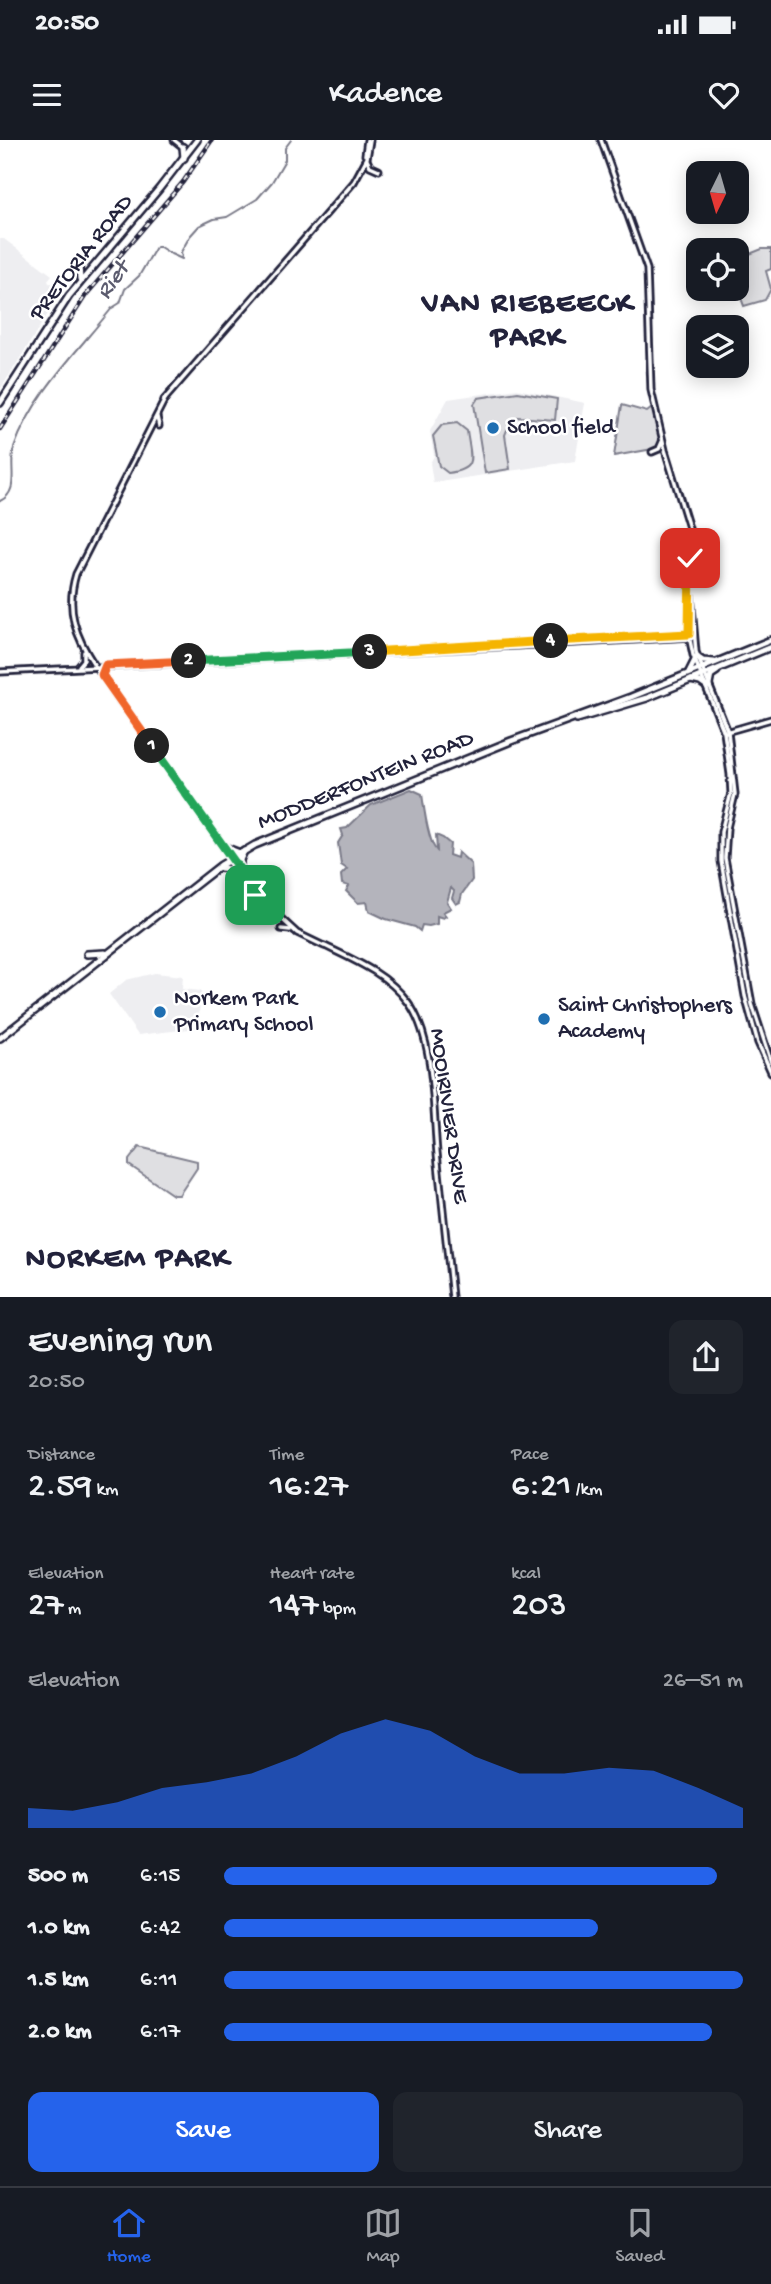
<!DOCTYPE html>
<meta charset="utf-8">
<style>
:root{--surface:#171b24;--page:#20242c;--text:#f1f3f6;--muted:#9ea1a6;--line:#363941;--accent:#2563eb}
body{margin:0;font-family:"Gochi Hand",sans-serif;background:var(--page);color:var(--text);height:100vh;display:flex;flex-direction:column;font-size:26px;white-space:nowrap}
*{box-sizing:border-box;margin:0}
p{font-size:23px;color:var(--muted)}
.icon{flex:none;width:38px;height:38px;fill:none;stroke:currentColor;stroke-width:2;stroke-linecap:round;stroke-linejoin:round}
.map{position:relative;height:1157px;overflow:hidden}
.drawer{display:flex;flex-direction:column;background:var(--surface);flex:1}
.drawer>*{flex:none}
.needle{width:46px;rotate:185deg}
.fabs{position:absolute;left:686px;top:21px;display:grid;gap:14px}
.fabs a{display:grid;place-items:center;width:63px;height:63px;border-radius:14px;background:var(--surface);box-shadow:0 4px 18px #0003;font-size:35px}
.pin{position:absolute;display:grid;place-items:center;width:60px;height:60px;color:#fff;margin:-30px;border-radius:14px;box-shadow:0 4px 10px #0006}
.km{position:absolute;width:35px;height:35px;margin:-18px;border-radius:50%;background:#222;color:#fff;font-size:19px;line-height:35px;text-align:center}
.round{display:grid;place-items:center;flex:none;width:74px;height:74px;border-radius:14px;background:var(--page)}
.summary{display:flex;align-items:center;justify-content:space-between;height:119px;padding:0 28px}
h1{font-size:38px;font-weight:600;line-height:52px}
.metrics{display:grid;grid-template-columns:repeat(3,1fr);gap:10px;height:119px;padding:7px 28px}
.metrics div{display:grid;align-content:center}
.metrics b{font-size:35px;font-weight:600}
.metrics small{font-size:19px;font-weight:400}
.metrics p{font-size:19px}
.chart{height:196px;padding:14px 28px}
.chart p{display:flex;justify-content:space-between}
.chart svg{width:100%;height:126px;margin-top:7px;fill:var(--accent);opacity:.7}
.button{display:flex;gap:14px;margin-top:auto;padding:14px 28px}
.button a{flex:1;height:80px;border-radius:14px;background:var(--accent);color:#fff;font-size:28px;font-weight:600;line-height:80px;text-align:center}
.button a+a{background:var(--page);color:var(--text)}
ul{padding:0 28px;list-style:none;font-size:23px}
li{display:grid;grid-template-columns:112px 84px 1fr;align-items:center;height:52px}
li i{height:18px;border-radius:9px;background:var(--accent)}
.status{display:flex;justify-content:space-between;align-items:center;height:49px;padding:0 35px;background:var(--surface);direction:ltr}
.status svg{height:19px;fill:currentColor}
header{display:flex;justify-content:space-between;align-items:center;height:91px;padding:0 28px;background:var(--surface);font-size:32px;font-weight:600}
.tab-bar{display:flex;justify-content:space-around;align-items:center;height:98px;border-top:2px solid var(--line);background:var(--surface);font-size:19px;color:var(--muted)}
.tab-bar a{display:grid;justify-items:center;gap:4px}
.tab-bar .on{color:var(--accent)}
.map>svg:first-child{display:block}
</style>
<div class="status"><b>20:50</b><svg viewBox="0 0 49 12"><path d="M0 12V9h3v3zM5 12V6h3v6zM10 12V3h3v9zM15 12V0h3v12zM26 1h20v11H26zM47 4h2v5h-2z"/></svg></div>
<header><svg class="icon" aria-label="menu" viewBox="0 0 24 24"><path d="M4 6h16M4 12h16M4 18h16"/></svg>Kadence<svg class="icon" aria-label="heart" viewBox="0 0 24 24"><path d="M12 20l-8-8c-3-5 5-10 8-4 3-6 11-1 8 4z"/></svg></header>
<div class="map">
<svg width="771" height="1157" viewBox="0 0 771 1157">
<rect width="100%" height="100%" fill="#fff"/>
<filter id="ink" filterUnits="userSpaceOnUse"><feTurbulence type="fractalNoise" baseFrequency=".0143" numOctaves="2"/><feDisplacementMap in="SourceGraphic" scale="14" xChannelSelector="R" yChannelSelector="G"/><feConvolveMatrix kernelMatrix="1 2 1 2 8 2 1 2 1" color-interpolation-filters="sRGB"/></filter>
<g filter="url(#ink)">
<g fill="#eeeef1">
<polygon points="0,99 4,99 52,135 48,140 49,143 57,144 61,142 66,145 0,250"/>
<polygon points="517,249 585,263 575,321 433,343 430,323 434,316 430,291 448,259"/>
<polygon points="155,833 183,836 182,849 201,851 198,888 138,895 109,854 126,840"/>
</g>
<g fill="#dfdfe2" stroke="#80808e" stroke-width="2">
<polygon points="762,109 771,109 771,129 766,131 771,149 765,160 744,166 737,147 737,119"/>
<polygon points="518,252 557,259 555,280 518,277 511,280 505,295 510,329 485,333 474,264 478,258"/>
<polygon points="622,265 647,272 652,268 661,300 658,308 614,316"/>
<path d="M457,283L467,291C470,316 479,329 448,333L439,326L433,296L442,285Z"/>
<polygon points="139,1007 197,1021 197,1028 179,1055 173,1055 129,1025 129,1020"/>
</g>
<path fill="#b4b4bc" stroke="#7a7a88" stroke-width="2" d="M411,649L422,654C424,667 428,703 437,711L436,695L443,698L450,704L449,715L457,718L458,712L471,724L472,740L462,754L460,762L456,764L452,758L454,751L451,748L447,762L451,768L443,772L446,776L443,778L437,776V784L429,786L422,785L420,791L415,787L386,779L369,771L367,762L358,763L346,751L349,746L342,744L341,735L347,729L341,725L338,703L343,695L341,689L347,688L371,665Z"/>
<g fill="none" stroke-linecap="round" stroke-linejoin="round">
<path stroke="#7a7a88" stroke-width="2" d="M0,361C21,351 8,327 14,308C33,254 78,211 112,168L120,163L125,149L139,136L156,107H160L171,114L182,119L181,112L190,96L199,86L214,79L227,77L257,59L272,42L285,20V8L291,0"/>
<defs>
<g id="tertiary">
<polyline points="174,0 184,8"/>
<polyline points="601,0 647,129 651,250 665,310 689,388 689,496 693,515 724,592 730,634 731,653 721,692 721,721 745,856 758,903 771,932"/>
<polyline points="365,15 367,0"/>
<polyline points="367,20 370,26 379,30"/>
<path d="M165,259L76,434C65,470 76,497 95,526L259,758L297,793L324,806"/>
<polyline points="164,260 354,42 367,18 370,0"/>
<polyline points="157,277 159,286"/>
<polyline points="652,312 659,309 662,302"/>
<polyline points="691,455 696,512 728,592 735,654 727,688 725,718 752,864 771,922"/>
<polyline points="79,526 84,520 84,512"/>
<polyline points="0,532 693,497"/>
<polyline points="726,592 771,579"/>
<polyline points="264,760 265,752"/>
<polyline points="281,789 290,790"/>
<path d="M325,806C356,821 387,834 408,862C435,898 433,970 437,1013C442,1061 447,1109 452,1157"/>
</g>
<g id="primary">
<polyline points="183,7 184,18"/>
<polyline points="79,127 80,139"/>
<polyline points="0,263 69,156 159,49 197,0"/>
<polyline points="697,517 703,521 714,522"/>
<polyline points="689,532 695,520"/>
<polyline points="691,540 700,542 707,547"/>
<polyline points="709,545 711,535 717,531"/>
<polyline points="577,579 647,558 771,507"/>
<polyline points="224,707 240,713"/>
<polyline points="220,728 239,730"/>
<polyline points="240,731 240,720 244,711"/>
<polyline points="87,814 105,813"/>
<polyline points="0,898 221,725 255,705 511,601 631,557 771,500"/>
</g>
</defs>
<use href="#tertiary" stroke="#22223b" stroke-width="9"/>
<use href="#primary" stroke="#22223b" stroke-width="10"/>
<use href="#tertiary" stroke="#fff" stroke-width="3.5"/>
<use href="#primary" stroke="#fff" stroke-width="5"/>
<defs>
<polyline id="rail" points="0,289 86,155 183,42 212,0"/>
</defs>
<use href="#rail" stroke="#22223b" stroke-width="4.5"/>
<use href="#rail" stroke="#fff" stroke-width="2" stroke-dasharray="5" stroke-linecap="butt"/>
</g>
</g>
<g fill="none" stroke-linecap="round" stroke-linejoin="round" filter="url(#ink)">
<defs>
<polyline id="split-1" points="152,606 255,751 255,755"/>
<polyline id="split-2" points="152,606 102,535 106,525 189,521"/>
<polyline id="split-3" points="189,521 370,512"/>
<polyline id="split-4" points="370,512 551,501"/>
<polyline id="split-5" points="551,501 689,494 690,418"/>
</defs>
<use href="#split-1" stroke="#fff" stroke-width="14"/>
<use href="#split-2" stroke="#fff" stroke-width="14"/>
<use href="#split-3" stroke="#fff" stroke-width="14"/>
<use href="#split-4" stroke="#fff" stroke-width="14"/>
<use href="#split-5" stroke="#fff" stroke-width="14"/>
<use href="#split-1" stroke="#22a559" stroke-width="9"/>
<use href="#split-2" stroke="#f0652b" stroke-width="9"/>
<use href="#split-3" stroke="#22a559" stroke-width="9"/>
<use href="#split-4" stroke="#f5b400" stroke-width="9"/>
<use href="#split-5" stroke="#f5b400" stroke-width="9"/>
</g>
<g fill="#1f6fb2" stroke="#fff" stroke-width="2.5">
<circle cx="493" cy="288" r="7"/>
<circle cx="160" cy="872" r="7"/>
<circle cx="544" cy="879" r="7"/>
</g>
<g text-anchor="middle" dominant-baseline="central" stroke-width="5" stroke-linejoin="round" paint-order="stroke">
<g font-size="23" fill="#22223b" stroke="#fff">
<text transform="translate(82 118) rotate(-52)">PRETORIA ROAD</text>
<text transform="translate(366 641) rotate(-22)">MODDERFONTEIN ROAD</text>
<text transform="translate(448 976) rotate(82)">MOOIRIVIER DRIVE</text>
</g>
<g font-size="23" fill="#22223b" stroke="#fff" text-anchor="start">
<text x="507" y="288">School field</text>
<text x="174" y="859">Norkem Park<tspan x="174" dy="26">Primary School</tspan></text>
<text x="558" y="866">Saint Christophers<tspan x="558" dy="26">Academy</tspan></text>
</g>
<g font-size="24" font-style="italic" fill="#5c5c6f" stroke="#fff">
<text transform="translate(114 141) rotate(-55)">Riet</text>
</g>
<g font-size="30" font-weight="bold" letter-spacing="2" fill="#22223b" stroke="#fff">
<text x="528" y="165">VAN RIEBEECK<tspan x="528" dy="34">PARK</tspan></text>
<text x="128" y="1120">NORKEM PARK</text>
</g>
</g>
</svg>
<div class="fabs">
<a><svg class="needle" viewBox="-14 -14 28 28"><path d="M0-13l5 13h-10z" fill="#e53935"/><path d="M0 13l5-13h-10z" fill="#9ea1a6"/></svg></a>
<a><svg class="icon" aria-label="locate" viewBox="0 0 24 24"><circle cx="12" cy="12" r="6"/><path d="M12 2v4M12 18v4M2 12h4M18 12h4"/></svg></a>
<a><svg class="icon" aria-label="layers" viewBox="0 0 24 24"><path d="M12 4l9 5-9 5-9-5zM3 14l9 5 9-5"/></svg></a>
</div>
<div class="pin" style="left:255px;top:755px;background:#1e9e55"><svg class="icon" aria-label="arrive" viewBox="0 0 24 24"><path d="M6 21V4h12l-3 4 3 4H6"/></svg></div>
<div class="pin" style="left:690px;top:418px;background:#d93025"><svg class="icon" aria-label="check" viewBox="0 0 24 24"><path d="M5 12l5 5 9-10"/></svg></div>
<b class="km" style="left:152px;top:606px">1</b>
<b class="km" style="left:189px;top:521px">2</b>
<b class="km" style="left:370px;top:512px">3</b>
<b class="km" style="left:551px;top:501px">4</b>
</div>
<section class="drawer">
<div class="summary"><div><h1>Evening run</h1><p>20:50</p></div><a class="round"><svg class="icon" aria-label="share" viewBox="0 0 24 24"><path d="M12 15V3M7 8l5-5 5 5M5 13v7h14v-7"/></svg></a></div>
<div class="metrics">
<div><p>Distance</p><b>2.59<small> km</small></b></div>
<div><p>Time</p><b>16:27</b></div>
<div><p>Pace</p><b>6:21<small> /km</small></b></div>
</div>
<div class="metrics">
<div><p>Elevation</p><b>27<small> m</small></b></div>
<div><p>Heart rate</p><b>147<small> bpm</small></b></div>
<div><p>kcal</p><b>203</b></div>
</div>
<div class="chart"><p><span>Elevation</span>26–51 m</p>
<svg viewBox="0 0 160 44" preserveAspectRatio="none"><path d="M0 44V37L10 38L20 35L30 30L40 28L50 25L60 19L70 11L80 6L90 10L100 19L110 25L120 25L130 23L140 24L150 30L160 37V44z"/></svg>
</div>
<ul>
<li><b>500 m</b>6:15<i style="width:95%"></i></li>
<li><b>1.0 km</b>6:42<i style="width:72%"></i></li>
<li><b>1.5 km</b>6:11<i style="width:100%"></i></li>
<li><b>2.0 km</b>6:17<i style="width:94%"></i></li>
</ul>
<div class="button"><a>Save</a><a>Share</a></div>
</section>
<nav class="tab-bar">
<a class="on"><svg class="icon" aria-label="home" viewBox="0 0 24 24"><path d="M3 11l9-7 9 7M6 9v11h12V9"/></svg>Home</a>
<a><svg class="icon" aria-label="map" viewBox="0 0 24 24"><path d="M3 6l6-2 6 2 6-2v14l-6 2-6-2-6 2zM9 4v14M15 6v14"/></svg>Map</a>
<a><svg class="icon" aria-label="saved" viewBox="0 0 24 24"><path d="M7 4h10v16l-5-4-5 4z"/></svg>Saved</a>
</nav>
